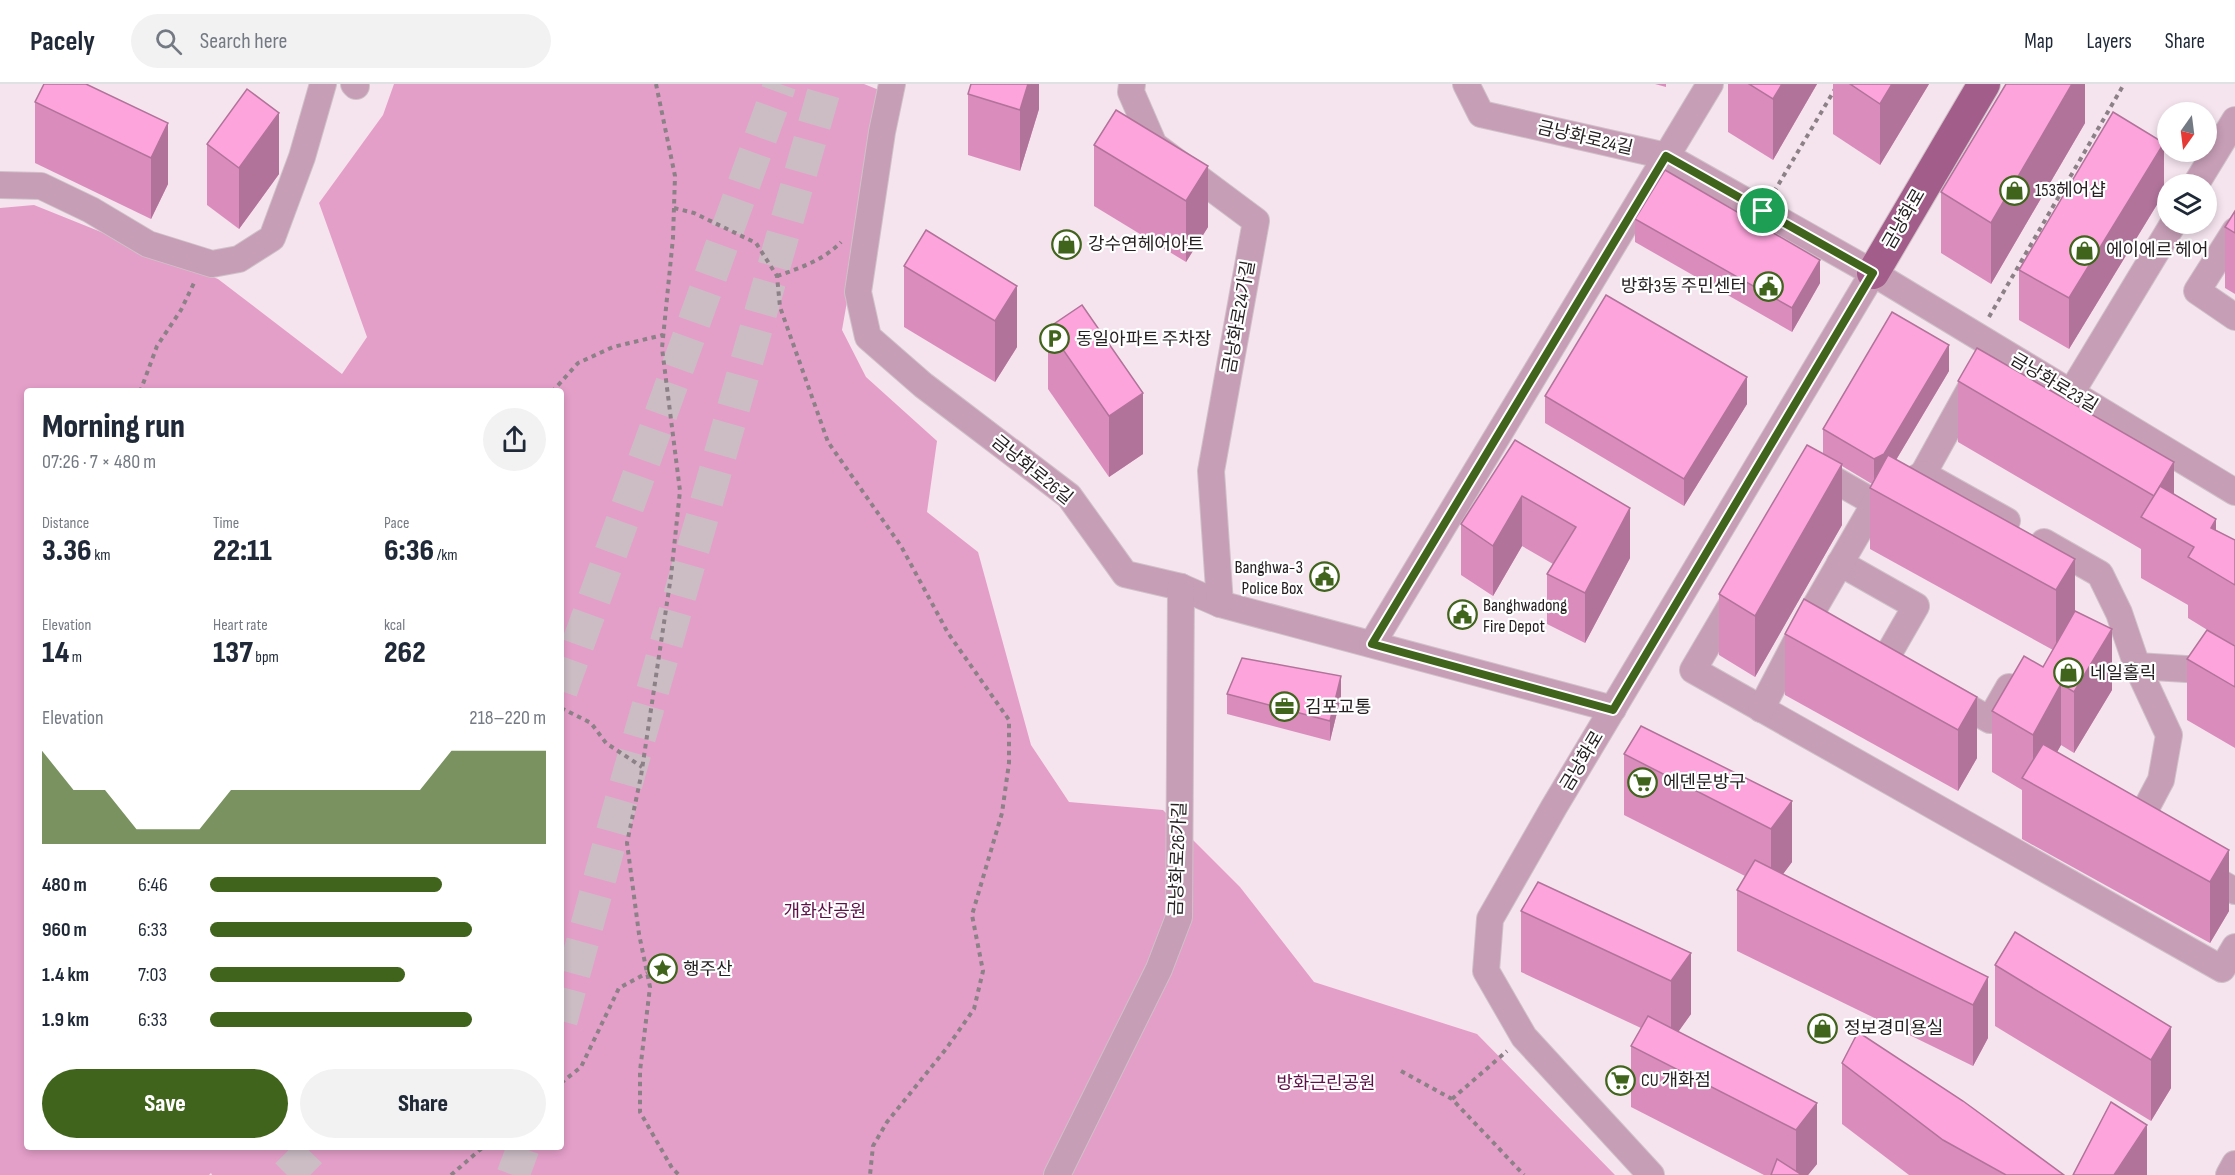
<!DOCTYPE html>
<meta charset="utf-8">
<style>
:root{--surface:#fff;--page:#f2f2f3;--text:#1f2937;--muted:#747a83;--line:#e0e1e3;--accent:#41641c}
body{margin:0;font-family:"Sofia Sans Condensed","Noto Sans KR",sans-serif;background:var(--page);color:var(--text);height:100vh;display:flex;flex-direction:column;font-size:22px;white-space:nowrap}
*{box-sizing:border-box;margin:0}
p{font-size:20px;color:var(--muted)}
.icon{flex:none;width:33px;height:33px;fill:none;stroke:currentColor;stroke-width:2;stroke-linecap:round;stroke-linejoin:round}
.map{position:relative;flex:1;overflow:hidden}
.side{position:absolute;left:24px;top:304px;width:540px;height:762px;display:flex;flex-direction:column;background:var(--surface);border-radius:6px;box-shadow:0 3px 9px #0003}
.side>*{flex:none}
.needle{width:39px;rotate:194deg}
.controls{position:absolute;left:2157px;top:18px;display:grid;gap:12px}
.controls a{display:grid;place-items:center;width:60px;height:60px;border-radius:50%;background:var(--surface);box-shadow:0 3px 9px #0003;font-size:30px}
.pin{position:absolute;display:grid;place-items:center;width:51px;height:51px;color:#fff;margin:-26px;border:3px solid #fff;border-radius:50%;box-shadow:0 2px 6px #0007}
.round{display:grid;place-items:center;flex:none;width:63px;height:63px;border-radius:32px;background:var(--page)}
.head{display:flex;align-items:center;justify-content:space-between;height:102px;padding:0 18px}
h1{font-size:33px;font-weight:800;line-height:45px}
.metrics{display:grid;grid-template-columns:repeat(3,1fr);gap:9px;height:102px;padding:6px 18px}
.metrics div{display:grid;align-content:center}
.metrics b{font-size:30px;font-weight:800}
.metrics small{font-size:16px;font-weight:400}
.metrics p{font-size:16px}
.chart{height:168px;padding:12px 18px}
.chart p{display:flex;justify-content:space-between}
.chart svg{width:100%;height:108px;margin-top:6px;fill:var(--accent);opacity:.7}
.primary-button{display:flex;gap:12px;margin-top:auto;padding:12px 18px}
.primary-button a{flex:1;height:69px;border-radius:36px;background:var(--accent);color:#fff;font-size:24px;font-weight:800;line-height:69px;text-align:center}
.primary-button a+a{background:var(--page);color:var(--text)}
ul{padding:0 18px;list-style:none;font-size:20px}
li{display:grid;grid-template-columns:96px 72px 1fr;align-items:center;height:45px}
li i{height:15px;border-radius:8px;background:var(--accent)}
header{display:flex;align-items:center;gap:36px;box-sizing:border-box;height:84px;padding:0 30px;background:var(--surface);border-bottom:2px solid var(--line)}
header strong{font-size:28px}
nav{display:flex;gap:33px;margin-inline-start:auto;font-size:21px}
.search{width:420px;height:54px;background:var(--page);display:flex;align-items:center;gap:15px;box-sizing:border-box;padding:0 21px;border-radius:33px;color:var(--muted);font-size:22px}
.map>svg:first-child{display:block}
</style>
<header>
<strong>Pacely</strong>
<div class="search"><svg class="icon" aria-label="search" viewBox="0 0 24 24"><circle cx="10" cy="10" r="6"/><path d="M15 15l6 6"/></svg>Search here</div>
<nav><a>Map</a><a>Layers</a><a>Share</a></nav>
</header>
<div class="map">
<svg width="2235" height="1091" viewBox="0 0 2235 1091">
<rect width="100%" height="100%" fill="#f5e4ee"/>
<path fill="#e49fc9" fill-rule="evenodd" d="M394,0H864L884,8L842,246L866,293L937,357L927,428L978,468L1031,661L1069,718L1163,726L1240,803L1314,898L1477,950L1615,1091H212L211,1089L209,1091H0V124L34,121L218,195L342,290L367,253L319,119L383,31ZM27,308H561V1064H27Z"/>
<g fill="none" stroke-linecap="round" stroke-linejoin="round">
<g stroke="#ccbdc5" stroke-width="33" stroke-dasharray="33 16" stroke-linecap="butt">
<polyline points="561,607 780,0"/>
<polyline points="561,937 616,735 826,0"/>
<polyline points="287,1091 314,1064"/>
<polyline points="513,1091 523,1064"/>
</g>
<defs>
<g id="minor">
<polyline points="354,0 356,2"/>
<polyline points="892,0 882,48 858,208 868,253 923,301 1069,412 1125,490 1181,503 1220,520 1613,625"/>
<polyline points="1132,0 1131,8 1154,61 1256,137 1211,387 1220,520"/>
<polyline points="1466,0 1481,30 1666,72 1873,189 2235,408"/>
<polyline points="2196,100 2235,36"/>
<polyline points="0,101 41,102 91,126 148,160 212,180 239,175 272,154 302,73 323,0"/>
<polyline points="2235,147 2197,207 2235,233"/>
<polyline points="1975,296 1923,390 2007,437"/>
<polyline points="2071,309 2173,140"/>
<polyline points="1812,383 1875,419 1923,390"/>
<polyline points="2044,458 2100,490 2119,529 2137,582 2169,651 2161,696 2133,749 2135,750"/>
<polyline points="1840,479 1916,522 1885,576"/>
<polyline points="1736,513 1693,586 2222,885 2235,863"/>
<polyline points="1372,560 1710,0"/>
<polyline points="2137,582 2235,588"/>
<polyline points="1948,612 1990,636 2009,603"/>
<polyline points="1761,625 1809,533 1875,419"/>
<polyline points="2198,786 2235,807"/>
<polyline points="1057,1091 1159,885 1179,833 1181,503"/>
<polyline points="1651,1091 1524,953 1486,887 1490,835 1554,723 1873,189"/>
<polyline points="2229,1091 2235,1080"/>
</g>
<polyline id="major" points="1873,189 1984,0"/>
</defs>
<use href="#minor" stroke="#d0c1c9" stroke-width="28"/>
<use href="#major" stroke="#d0c1c9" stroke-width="34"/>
<g stroke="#8c8187" stroke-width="4" stroke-dasharray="4.5 4.5" stroke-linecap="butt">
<polyline points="656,0 675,92 673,154 662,264 680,407 671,492 641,692 627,759 639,850 650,903 640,987 640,1028 672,1084 679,1091"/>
<polyline points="1774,108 1838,0"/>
<polyline points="674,124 694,129 756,159 777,192 780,223 828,358 901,462 948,549 1009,636 1009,679 1002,729 972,831 983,887 974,925 946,965 887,1038 873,1062 870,1091"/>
<path d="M777,192C800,184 824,176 841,158"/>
<polyline points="1989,233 2124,0"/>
<polyline points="140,308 157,262 181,226 194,199"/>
<polyline points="552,308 578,279 613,263 663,251"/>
<polyline points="561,624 591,639 606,659 642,683"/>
<polyline points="1401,987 1452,1015 1524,1091"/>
<polyline points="561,999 581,983 619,904 647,889"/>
<polyline points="1452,1015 1507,967"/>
<polyline points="451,1091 482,1064"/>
</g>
<use href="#minor" stroke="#c69eb6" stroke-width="26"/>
<use href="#major" stroke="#a35d8a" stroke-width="32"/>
</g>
<g fill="#da8dbd">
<polygon points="1039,0 1039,25 1020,87 968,71 968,10"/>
<polygon points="1655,0 1666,0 1666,3"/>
<polygon points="1728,0 1817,0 1773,76 1728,48"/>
<polygon points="1833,0 1929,0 1880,81 1833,50"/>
<polygon points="2085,0 2085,39 1991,200 1941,169 1941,108"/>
<polygon points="35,18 168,39 168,100 151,135 35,79"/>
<polygon points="207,60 279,90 239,145 207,121"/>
<polygon points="1094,61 1208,82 1208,143 1186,178 1094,122"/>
<polygon points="2164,109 2069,265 2019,236 2019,186"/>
<polygon points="2235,127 2235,210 2225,204 2225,143"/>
<polygon points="1635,135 1820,199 1792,248 1635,158"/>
<polygon points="926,146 1017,263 995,298 904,243 904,182"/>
<polygon points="1048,244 1143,370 1109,393 1048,305"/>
<polygon points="1949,287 1896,376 2075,475 2075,527 2112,606 2074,669 2061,661 2057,668 2229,766 2229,827 2210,859 2022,755 2022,706 1992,688 1992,627 2043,583 2053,566 1870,465 1870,404 1872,400 1842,382 1842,441 1755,593 1719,571 1719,510 1823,370 1823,345"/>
<polygon points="1958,297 2174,410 2216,446 2235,456 2235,664 2187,636 2187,575 2222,555 2188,534 2188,521 2141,494 2141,465 1958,358"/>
<polygon points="1545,312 1747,320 1684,422 1545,339"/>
<polygon points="1515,356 1630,474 1585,559 1547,540 1547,490 1553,480 1522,462 1493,512 1461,491 1461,440"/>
<polygon points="1785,550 1977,613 1977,674 1958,707 1785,611"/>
<polygon points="1227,610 1341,612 1330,657 1227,630"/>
<polygon points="1624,670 1792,717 1792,778 1783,790 1988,893 1988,954 1973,982 1737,867 1737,806 1745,792 1624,731"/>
<polygon points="1521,827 1691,869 1691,930 1678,948 1817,1019 1817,1080 1808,1091 1764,1091 1631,1023 1631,962 1641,944 1521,888"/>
<polygon points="1995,881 2171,943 2171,1004 2151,1037 1995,942"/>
<polygon points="1842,979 2064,1091 1909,1091 1842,1040"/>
</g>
<g fill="#b1739a">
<polygon points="1028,0 1039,0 1039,25 1020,87 1020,26"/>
<polygon points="1782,0 1817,0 1773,76 1773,15"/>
<polygon points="1892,0 1929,0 1880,81 1880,20"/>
<polygon points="2072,0 2085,0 2085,39 1991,200 1991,139"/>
<polygon points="279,29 279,90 239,145 239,84"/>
<polygon points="168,39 168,100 151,135 151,74"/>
<polygon points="2164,59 2164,109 2069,265 2069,214"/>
<polygon points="1208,82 1208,143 1186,178 1186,117"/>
<polygon points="1820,176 1820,199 1792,248 1792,224"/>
<polygon points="1017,202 1017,263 995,298 995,237"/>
<polygon points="1949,261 1949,287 1884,396 1874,401 1874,375"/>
<polygon points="1747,293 1747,320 1684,422 1684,395"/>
<polygon points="1143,309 1143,370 1109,393 1109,332"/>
<polygon points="2174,378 2174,439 2154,412"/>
<polygon points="1842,380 1842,441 1755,593 1755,532"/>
<polygon points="1522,412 1522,462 1493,512 1493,462"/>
<polygon points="1630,424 1630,474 1585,559 1585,509"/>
<polygon points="2216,435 2216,490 2211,444"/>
<polygon points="2075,475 2075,536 2056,567 2056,506"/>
<polygon points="2112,545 2112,606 2074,669 2074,608"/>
<polygon points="1341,592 1341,612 1330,657 1330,637"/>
<polygon points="2061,600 2061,661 2038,702 2033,700 2033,651"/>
<polygon points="1977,613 1977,674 1958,707 1958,646"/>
<polygon points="1792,717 1792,778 1771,806 1771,745"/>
<polygon points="2229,766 2229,827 2210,859 2210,798"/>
<polygon points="1691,869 1691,930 1671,958 1671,897"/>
<polygon points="1988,893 1988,954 1973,982 1973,921"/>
<polygon points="2171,943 2171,1004 2151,1037 2151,976"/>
<polygon points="1817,1019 1817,1080 1808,1091 1796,1091 1796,1046"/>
<polygon points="2147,1041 2147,1091 2114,1091"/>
</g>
<g fill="#fda4dc" stroke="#b1739a" stroke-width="1.5">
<polygon points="44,0 86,0 168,39 151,74 35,18"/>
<polygon points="971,0 1028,0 1020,26 968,10"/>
<polygon points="1749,0 1782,0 1773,15"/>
<polygon points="1850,0 1892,0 1880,20"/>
<polygon points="2006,0 2072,0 1991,139 1941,108"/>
<polygon points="247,5 279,29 239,84 207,60"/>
<polygon points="1116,26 1208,82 1186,117 1094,61"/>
<polygon points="2113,28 2164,59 2069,214 2019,186"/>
<polygon points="1665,86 1820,176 1792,224 1635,135"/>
<polygon points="2235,127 2235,149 2225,143"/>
<polygon points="926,146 1017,202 995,237 904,182"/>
<polygon points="1606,211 1747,293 1684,395 1545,312"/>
<polygon points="1082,221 1143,309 1109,332 1048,244"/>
<polygon points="1892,228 1949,261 1884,370 1874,375 1823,345"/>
<polygon points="1977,264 2174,378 2154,412 1958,297"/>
<polygon points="1515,356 1630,424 1585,509 1547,490 1576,443 1522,412 1493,462 1461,440"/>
<polygon points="1807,361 1842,380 1755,532 1719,510"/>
<polygon points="1888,371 2075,475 2056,506 1870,404"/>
<polygon points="2160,402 2216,435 2211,444 2235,456 2235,501 2188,473 2194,463 2141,433"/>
<polygon points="1804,515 1977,613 1958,646 1785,550"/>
<polygon points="2075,527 2112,545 2074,608 2061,600 2033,651 1992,627 2024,572 2043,583"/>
<polygon points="2207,546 2235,562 2235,603 2187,575"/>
<polygon points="1242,574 1341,592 1330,637 1227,610"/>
<polygon points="1641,642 1792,717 1771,745 1624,670"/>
<polygon points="2043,660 2229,766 2210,798 2022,694"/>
<polygon points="1755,776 1988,893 1973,921 1737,806"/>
<polygon points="1538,798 1691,869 1671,897 1521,827"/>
<polygon points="2015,848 2171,943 2151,976 1995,881"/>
<polygon points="1648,932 1817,1019 1796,1046 1631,962"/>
<polygon points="1858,948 1963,1017 2064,1091 2006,1091 1943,1056 1842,979"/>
<polygon points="2111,1018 2147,1041 2114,1091 2073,1091"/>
<polygon points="1777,1075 1802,1091 1771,1091"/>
</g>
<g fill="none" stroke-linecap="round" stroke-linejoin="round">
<defs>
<polygon id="route" points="1666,72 1873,189 1613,626 1372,560"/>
</defs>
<use href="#route" stroke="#fff" stroke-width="12"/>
<use href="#route" stroke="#41641c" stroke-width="8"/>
</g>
<defs>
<symbol id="shop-ring" viewBox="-11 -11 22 22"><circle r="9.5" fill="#fff" stroke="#41641c" stroke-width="1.5"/><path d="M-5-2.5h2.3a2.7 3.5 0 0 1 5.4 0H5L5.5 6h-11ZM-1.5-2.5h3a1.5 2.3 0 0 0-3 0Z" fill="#41641c"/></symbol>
<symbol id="civic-ring" viewBox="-11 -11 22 22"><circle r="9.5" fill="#fff" stroke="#41641c" stroke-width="1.5"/><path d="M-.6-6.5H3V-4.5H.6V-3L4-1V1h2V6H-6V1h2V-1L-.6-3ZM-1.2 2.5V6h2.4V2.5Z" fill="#41641c"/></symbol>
<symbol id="parking-ring" viewBox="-11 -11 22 22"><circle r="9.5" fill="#fff" stroke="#41641c" stroke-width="1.5"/><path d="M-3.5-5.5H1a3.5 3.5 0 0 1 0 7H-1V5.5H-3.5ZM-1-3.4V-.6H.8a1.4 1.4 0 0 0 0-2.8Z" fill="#41641c"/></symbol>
<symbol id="office-ring" viewBox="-11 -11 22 22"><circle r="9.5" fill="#fff" stroke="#41641c" stroke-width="1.5"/><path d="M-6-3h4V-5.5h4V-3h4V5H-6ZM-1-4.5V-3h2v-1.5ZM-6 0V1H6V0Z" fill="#41641c"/></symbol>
<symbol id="supermarket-ring" viewBox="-11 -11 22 22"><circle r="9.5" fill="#fff" stroke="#41641c" stroke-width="1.5"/><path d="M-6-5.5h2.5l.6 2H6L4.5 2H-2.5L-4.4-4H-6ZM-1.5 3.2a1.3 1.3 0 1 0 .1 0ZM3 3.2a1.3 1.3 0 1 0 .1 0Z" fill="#41641c"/></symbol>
<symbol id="sight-ring" viewBox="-11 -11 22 22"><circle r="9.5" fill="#fff" stroke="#41641c" stroke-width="1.5"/><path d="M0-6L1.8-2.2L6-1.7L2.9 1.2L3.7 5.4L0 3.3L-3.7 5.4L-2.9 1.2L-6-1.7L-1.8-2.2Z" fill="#41641c"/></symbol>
</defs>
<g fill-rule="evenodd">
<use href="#shop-ring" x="1998" y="90" width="33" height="33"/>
<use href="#shop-ring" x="1050" y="144" width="33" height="33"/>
<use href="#shop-ring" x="2068" y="150" width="33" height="33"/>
<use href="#civic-ring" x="1752" y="186" width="33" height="33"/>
<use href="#parking-ring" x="1038" y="238" width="33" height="33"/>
<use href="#civic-ring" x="1308" y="476" width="33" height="33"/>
<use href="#civic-ring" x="1446" y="514" width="33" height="33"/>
<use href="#shop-ring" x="2052" y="572" width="33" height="33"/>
<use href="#office-ring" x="1268" y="606" width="33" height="33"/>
<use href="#supermarket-ring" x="1626" y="682" width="33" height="33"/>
<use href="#sight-ring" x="646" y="868" width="33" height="33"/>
<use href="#shop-ring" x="1806" y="928" width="33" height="33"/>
<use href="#supermarket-ring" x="1604" y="980" width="33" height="33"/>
</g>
<g text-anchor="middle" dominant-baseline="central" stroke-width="4.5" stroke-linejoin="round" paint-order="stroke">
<g font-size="18" fill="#262023" stroke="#fff">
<text transform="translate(1585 54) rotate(13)">금낭화로24길</text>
<text transform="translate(1904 135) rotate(-60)">금낭화로</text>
<text transform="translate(1239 233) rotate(-80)">금낭화로24가길</text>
<text transform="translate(2054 299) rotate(31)">금낭화로23길</text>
<text transform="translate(1032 386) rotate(39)">금낭화로26길</text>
<text transform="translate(1582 677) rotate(-59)">금낭화로</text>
<text transform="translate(1178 775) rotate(-88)">금낭화로26가길</text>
</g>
<g font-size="18" fill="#262023" stroke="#fff" text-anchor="start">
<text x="2035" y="106">153헤어샵</text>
<text x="1088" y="160">강수연헤어아트</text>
<text x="2106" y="166">에이에르 헤어</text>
<text x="1747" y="202" text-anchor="end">방화3동 주민센터</text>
<text x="1076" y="255">동일아파트 주차장</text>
<text x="1303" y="483" text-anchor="end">Banghwa-3<tspan x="1303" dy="21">Police Box</tspan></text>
<text x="1483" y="521">Banghwadong<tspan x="1483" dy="21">Fire Depot</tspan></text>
<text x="2090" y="589">네일홀릭</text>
<text x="1305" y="623">김포교통</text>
<text x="1663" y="698">에덴문방구</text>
<text x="683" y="885">행주산</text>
<text x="1844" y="944">정보경미용실</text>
<text x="1641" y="996">CU 개화점</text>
</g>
<g font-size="18" fill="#5d0f47" stroke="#fff">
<text x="825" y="827">개화산공원</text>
<text x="1326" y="999">방화근린공원</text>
</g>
</g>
</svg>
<div class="controls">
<a><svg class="needle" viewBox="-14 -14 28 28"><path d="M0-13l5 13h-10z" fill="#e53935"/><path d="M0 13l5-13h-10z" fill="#747a83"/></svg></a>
<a><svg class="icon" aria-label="layers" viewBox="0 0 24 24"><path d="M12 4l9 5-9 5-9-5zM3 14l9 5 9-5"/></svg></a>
</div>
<div class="pin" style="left:1763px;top:127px;background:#1e9e55"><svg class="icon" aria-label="arrive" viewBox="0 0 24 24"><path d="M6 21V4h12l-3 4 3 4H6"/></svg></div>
<section class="side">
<div class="head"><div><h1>Morning run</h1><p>07:26 · 7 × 480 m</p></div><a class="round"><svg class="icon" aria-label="share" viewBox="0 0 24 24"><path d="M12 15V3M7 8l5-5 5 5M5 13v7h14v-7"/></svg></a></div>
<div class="metrics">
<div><p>Distance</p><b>3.36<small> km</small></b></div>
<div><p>Time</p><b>22:11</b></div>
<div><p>Pace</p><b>6:36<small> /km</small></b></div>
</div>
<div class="metrics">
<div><p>Elevation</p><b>14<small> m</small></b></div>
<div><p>Heart rate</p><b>137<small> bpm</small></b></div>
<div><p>kcal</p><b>262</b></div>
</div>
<div class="chart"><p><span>Elevation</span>218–220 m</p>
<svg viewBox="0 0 160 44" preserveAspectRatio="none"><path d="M0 44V6L10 22L20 22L30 38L40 38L50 38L60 22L70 22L80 22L90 22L100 22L110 22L120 22L130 6L140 6L150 6L160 6V44z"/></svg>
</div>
<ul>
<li><b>480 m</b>6:46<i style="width:69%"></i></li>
<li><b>960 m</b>6:33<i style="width:78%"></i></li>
<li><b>1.4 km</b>7:03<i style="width:58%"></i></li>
<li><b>1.9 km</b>6:33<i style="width:78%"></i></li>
</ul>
<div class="primary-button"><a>Save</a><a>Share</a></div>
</section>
</div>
